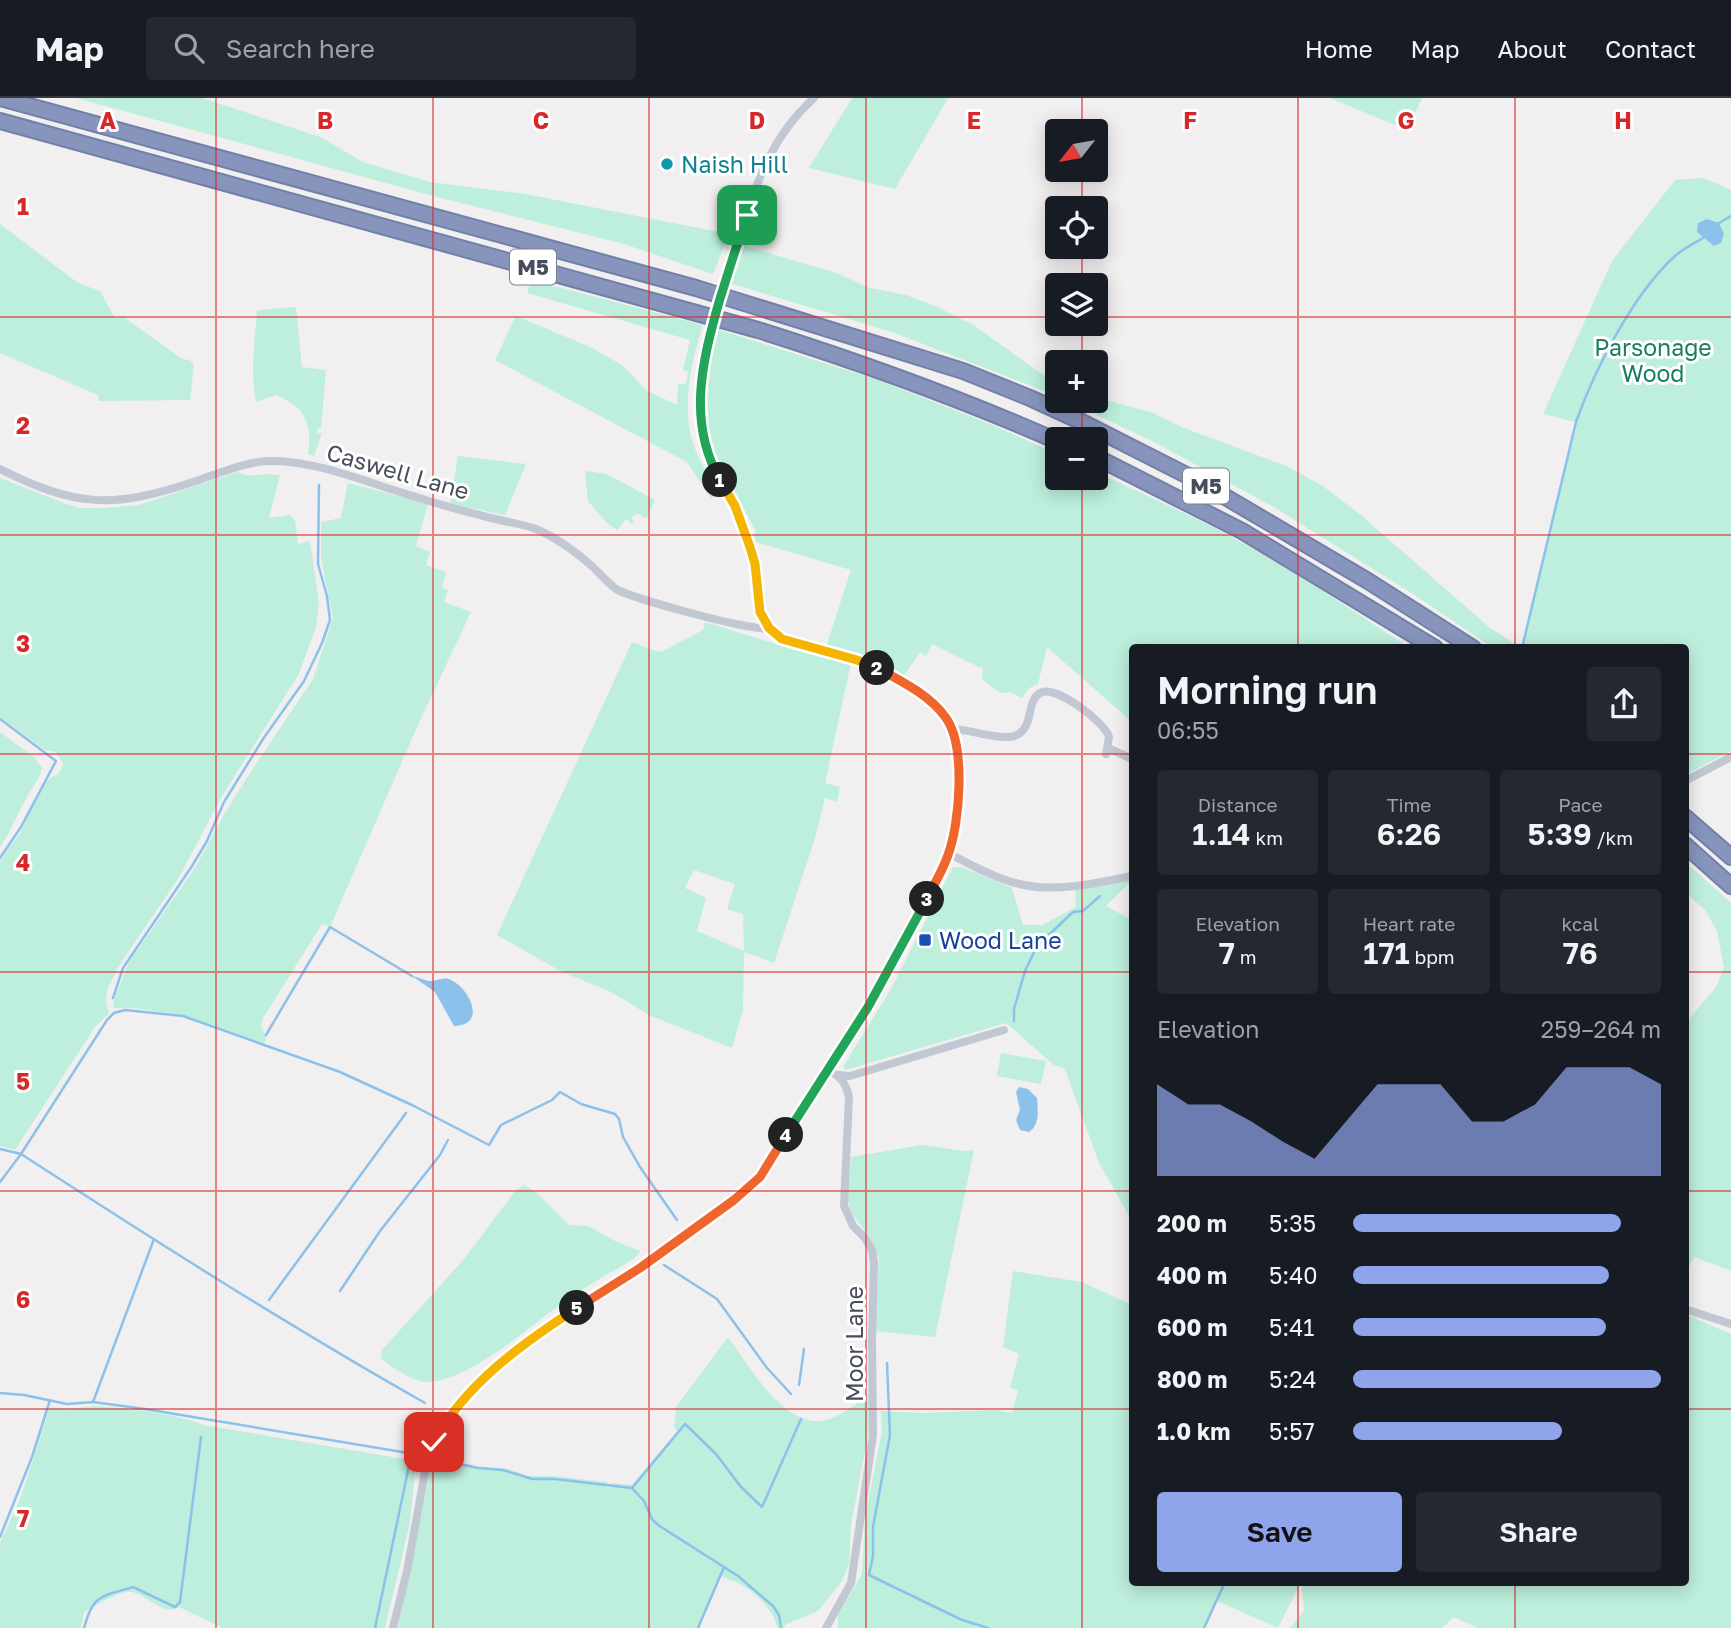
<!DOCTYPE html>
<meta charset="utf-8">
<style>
:root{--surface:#171b24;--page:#242831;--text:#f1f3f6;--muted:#9ea1a6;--line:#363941;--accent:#90a4ec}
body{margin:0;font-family:"Golos Text",sans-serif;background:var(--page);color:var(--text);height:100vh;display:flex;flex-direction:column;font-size:26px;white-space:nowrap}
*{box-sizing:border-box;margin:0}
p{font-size:23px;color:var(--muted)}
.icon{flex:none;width:38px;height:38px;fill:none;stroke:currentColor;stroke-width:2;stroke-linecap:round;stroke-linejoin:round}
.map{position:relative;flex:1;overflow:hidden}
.sheet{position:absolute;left:1129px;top:546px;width:560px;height:942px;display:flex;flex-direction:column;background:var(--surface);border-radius:7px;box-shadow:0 4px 18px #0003}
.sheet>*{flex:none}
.needle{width:46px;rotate:239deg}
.buttons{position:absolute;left:1045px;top:21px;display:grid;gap:14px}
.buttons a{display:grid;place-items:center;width:63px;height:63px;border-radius:7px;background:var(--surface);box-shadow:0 4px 18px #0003;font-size:35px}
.pin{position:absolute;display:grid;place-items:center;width:60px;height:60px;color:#fff;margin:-30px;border-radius:14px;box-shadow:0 4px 10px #0006}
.km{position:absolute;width:35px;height:35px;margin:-18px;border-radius:50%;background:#222;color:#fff;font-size:19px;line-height:35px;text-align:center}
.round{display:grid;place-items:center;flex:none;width:74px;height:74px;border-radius:7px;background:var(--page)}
.overview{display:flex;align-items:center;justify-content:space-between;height:119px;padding:0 28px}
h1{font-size:38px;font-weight:600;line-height:52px}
.stats{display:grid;grid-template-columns:repeat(3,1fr);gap:10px;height:119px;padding:7px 28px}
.stats div{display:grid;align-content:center;border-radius:7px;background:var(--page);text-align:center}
.stats b{font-size:30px;font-weight:600}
.stats small{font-size:19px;font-weight:400}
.stats p{font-size:19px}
.chart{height:196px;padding:14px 28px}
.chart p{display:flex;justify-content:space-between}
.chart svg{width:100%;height:126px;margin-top:7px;fill:var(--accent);opacity:.7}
.cta{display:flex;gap:14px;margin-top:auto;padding:14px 28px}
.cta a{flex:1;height:80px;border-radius:7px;background:var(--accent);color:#111;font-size:28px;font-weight:600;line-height:80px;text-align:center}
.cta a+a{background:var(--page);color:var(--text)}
ul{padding:0 28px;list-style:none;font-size:23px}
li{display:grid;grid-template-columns:112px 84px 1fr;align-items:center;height:52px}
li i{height:18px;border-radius:9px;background:var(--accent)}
header{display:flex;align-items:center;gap:42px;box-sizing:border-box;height:98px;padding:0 35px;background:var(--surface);border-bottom:2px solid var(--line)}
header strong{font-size:33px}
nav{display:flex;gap:38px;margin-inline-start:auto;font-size:24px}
.search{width:490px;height:63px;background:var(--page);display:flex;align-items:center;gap:18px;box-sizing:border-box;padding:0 24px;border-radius:7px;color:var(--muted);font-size:26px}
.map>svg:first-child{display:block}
</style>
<header>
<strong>Map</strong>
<div class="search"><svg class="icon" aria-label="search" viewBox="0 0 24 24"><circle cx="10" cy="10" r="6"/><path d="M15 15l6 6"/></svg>Search here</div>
<nav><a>Home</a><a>Map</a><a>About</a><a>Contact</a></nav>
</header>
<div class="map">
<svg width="1731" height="1530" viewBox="0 0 1731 1530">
<rect width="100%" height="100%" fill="#f1efef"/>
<g fill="#bdefdc" fill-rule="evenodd">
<polygon points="76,0 202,0 320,39 363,64 430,84 525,96 729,136 713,176 624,146 437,99"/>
<polygon points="852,0 948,0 895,91 809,70"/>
<polygon points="1330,0 1422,0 1407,32"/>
<polygon points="1704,80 1731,92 1731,653 1685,677 1685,550 1522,550 1576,324 1543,316 1612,163 1675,82"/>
<polygon points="0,126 78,185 100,193 115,220 122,218 182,261 190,262 194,267 190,302 99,303 98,297 0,255"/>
<polygon points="745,148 836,175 870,190 906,197 935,208 975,228 1057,287 1057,298 892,234 729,185"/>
<path d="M531,182L703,227C690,268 679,317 698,358C704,371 713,384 720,396L711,400L687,364L495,262L516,218L590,249L622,267L646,292L677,307L678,286H686L688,274L683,272L690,242L527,195Z"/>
<path d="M296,209L302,269L326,272L321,330L317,331V335H322L314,358L308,356C313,327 305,308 276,297L256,304C250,273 255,243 257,212Z"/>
<path d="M716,231L878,282L995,328L1057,356V380H1096V374C1139,394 1183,414 1226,436C1289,469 1349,510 1408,549L1132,550V624L1047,549L1038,586L1029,590L1022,600L1010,594L1000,595L982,581L983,571L932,546L926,558L920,554L904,578L879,563L826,549L851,472L753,443L756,433C735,394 704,348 706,301C707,278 713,255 716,231Z"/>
<polygon points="1106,302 1153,315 1184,330 1286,368 1323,388 1362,418 1489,529 1519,549 1492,549 1413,496 1272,408 1154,344 1067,303"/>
<polygon points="458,358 526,366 505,417 450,406"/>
<polygon points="585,373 607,376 655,402 646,421 637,415 631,420 634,424 632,426 626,421 617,432 607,425 588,403"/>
<path d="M237,374C249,381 264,374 280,377L269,420L289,417L295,422L298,446L310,443L319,505L316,529L299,576L222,698L178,781L118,869L107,892L106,905L109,915L95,929L15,1052L0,1048V763L21,734L39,693L49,681L59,675L63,666L56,654L45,652L0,619V380L66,406L80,410H105L139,407Z"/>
<polygon points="348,385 428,406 416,448 430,454 426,467 446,474 442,490 448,492 444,504 471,514 417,629 330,829 322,826 263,920 261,928 266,939 264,946 178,916 132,910 114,910 113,904 129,864 195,770 223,718 246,681 313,581 333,520 321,460 321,424 341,420"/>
<path d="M705,524L795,552L851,565L825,685L840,689L837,704L825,700L815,740L774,865L744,854L743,912L732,950L649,917L611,894L560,873L497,837L632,544L658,554L663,553L703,532ZM694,772L735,786L727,811L743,816L744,853L697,833L706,800L685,790Z"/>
<path d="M0,634L34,659L42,670C40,680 34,687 29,695C19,713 12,731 0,749Z"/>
<polygon points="1685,764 1731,805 1731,1173 1694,1159 1685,1177 1685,926 1716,889 1724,870 1717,833 1705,812 1685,794"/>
<polygon points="953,769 962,769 1012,790 1023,827 1042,827 1076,809 1075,791 1132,782 1106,808 1132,822 1132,1123 1099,1065 1065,971 1054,967 1006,925 845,972 843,969 891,891"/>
<polygon points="1001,955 1046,963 1041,986 997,978"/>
<polygon points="922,1047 965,1053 974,1052 935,1239 874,1233 879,1161 870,1140 850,1113 848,1101 851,1059"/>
<path d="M524,1087L537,1095L569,1127L588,1128L615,1143L640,1153L635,1160C612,1174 588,1187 566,1202C531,1227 471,1282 429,1284C412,1284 393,1270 381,1260L382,1252L464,1161L516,1092Z"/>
<polygon points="1013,1173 1082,1184 1132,1207 1132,1484 1301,1484 1278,1530 1217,1503 1204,1530 838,1530 838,1517 862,1476 865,1419 882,1334 881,1313 924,1315 995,1312 1012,1315 1018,1293 1010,1289 1019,1256 1003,1249"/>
<polygon points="1685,1216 1731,1236 1731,1530 1478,1530 1454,1519 1442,1530 1290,1530 1304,1513 1302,1491 1305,1484 1685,1484"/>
<path d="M728,1239C749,1267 785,1333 827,1322C843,1317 856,1306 869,1296V1332L851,1427L849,1466L842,1483L818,1513L785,1527L784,1530H777C775,1512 752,1491 736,1484C730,1481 726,1482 721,1477L698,1530H398L433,1359L476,1368L509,1371L528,1378H553L607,1384V1389L611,1390L612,1385L632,1387L677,1333L674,1329L676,1309Z"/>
<path d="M95,1308C131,1310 170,1315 204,1327L416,1363L410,1424L385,1530H222L179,1509C161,1520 144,1491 126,1494C112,1496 96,1508 84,1514L81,1530H0V1445L21,1399L50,1309L70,1311Z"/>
</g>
<g fill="#8bc1eb">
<polygon points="1707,121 1719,125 1724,136 1721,145 1714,148 1697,134 1698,125"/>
<path d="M412,878C418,879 423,882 429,883C437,884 443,878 451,882C469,890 488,927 454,928L435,894Z"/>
<path d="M1019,989L1028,991L1037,1000C1038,1012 1040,1027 1029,1034L1020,1032L1016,1022L1020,1012L1016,994Z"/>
</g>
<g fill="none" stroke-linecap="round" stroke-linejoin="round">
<g stroke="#8bc1eb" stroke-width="2.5">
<polyline points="1719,125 1731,118"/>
<path d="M1522,550L1576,324C1595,271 1633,196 1675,158C1683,151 1694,145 1703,140"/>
<polyline points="0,621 56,663 21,729 0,760"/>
<polyline points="113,900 123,870 192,768 207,743 224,704 263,641 304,583 322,545 330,522 327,498 318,466 319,387"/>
<polyline points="1014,923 1014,911 1025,873 1037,848 1073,814 1083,813 1100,798"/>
<polyline points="266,937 330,829 412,878"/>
<polyline points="0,1051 21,1056 107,922 114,915 125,912 183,918 340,974 412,1007 489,1047 501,1027 552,1002 560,994 581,1006 615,1016 619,1021 623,1039 640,1069 677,1122"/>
<path d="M0,1084L21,1056C154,1142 287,1227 425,1305"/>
<polyline points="664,1167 717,1201 767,1270 791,1296"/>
<polyline points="340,1193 380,1133 440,1057 448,1042"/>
<polyline points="269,1202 406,1015"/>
<polyline points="887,1265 890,1337 873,1429 873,1458 869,1477 962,1522 988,1530"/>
<polyline points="799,1287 804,1251"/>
<polyline points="0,1295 24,1297 67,1306 93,1304 145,1311 414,1356 478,1370 503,1372 532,1381 555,1381 632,1390 644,1403 652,1421 658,1427 738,1478 773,1508 779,1517 781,1530"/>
<polyline points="93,1304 154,1141"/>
<polyline points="632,1390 685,1326 716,1356 741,1389 762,1409 801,1321"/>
<polyline points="0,1439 32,1359 50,1302"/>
<path d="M84,1530C93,1496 101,1499 133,1489L175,1509L180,1504L201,1339"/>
<polyline points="375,1530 410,1363"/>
<polyline points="698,1530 724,1469"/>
<polyline points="1204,1530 1225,1484"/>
</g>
<defs>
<g id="motorway">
<polyline points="0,0 696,190 963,273 1030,300 1080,323 1200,384 1368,483 1473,550"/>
<path d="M0,23L758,232C860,264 959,300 1057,343"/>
<polyline points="1096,359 1242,433 1435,550"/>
<polyline points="1685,719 1731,759"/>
<polyline points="1685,747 1731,788"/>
</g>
</defs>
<use href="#motorway" stroke="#727fa9" stroke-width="18"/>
<g stroke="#c2c7d4" stroke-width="8">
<path d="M734,153C754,95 766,43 814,0"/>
<path d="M0,371C76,409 112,411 193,384C217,376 244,364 269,363C312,361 371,386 413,398C440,407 467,414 495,421C508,424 523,426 536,431C557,440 576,454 593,469C600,476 608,485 616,491C631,500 757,535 769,530"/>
<path d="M952,631C970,631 1003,644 1017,637C1034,629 1026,603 1040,595C1055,586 1105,624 1109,639L1106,656"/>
<polyline points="1108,650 1132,661"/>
<polyline points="1685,683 1731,659"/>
<path d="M949,755C970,767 995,780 1019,786C1055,795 1097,785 1132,778"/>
<polyline points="838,977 850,978 1004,932"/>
<polyline points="1685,1211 1731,1226"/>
<path d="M393,1530L407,1473L427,1363L434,1344L455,1310L506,1260L558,1222L640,1170L734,1102L760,1079L868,909L903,847L949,755L957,708L959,670L957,650L952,631L942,615L920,595L876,570L782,541C758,527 760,503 757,479C754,455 745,428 734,407C729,396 721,385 716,374C706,354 702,333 699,311C697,288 704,264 708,242"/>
<path d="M826,1530L851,1485L873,1337L872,1241L874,1165L872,1152L865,1140L853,1128L844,1108L849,999C846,986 841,978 829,973"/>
</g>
<use href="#motorway" stroke="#8795bd" stroke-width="14"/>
<polyline stroke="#c2c7d4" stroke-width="8" points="708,242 734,153"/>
</g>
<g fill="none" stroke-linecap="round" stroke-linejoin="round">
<defs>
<path id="split-1" d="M720,382C687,324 702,264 719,204C728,175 737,146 747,117"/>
<polyline id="split-2" points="720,382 735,408 750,449 755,466 760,514 769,530 782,541 857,562 877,570"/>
<path id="split-3" d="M877,570C901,583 930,597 946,620C966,648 960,725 948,757C943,772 934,786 927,801"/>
<polyline id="split-4" points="786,1037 868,909 927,801"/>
<polyline id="split-5" points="577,1210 640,1170 734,1102 760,1079 786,1037"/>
<path id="split-6" d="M434,1344C465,1286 523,1245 577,1210"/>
</defs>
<use href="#split-1" stroke="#fff" stroke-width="14"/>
<use href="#split-2" stroke="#fff" stroke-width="14"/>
<use href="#split-3" stroke="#fff" stroke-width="14"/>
<use href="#split-4" stroke="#fff" stroke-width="14"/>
<use href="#split-5" stroke="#fff" stroke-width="14"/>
<use href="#split-6" stroke="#fff" stroke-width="14"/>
<use href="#split-1" stroke="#22a559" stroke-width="9"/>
<use href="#split-2" stroke="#f5b400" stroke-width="9"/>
<use href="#split-3" stroke="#f0652b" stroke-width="9"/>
<use href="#split-4" stroke="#22a559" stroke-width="9"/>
<use href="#split-5" stroke="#f0652b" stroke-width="9"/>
<use href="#split-6" stroke="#f5b400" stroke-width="9"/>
</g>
<path fill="none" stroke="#d62828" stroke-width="2" stroke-opacity="0.55" d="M216,0V1530M433,0V1530M649,0V1530M866,0V1530M1082,0V33M1298,0V550M1515,0V550M1082,72V110M1082,149V187M0,219H1057M1096,219H1731M1082,226V264M1082,303V341M1082,380V1530M0,437H1731M0,656H1132M1685,656H1731M0,874H1132M1685,874H1731M0,1093H1132M1685,1093H1731M0,1311H1132M1685,1311H1731M1298,1484V1530M1515,1484V1530"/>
<circle fill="#0f9aa8" stroke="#fff" stroke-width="2.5" cx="667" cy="66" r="7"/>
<rect fill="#1a4fb4" stroke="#fff" stroke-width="2.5" x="918" y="835" width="14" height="14" rx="3.5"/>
<g text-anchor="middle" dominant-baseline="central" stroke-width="6" stroke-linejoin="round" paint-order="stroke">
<g fill="#fff" stroke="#7e828d" stroke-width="2">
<rect x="510" y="151.5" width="46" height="35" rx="5"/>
<rect x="1183" y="370.5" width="46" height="35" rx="5"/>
</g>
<g font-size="21" font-weight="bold" fill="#474d5c">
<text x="533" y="169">M5</text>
<text x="1206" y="388">M5</text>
</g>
<g font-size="23" fill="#0d838f" stroke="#fff" text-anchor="start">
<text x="681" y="66">Naish Hill</text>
</g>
<g font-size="23" fill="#187d62" stroke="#fff">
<text x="1653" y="249">Parsonage<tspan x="1653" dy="26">Wood</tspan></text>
</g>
<g font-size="23" fill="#474d5c" stroke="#fff">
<text transform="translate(398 373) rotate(16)">Caswell Lane</text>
<text transform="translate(854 1246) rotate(-90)">Moor Lane</text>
</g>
<g font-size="23" fill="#164399" stroke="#fff" text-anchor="start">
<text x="939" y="842">Wood Lane</text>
</g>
</g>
<g font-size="23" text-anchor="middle" font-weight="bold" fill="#d62828" stroke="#fff" stroke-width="6" stroke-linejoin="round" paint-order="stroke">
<text x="108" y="31">A</text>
<text x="325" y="31">B</text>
<text x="541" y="31">C</text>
<text x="757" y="31">D</text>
<text x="974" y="31">E</text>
<text x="1190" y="31">F</text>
<text x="1406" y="31">G</text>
<text x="1623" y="31">H</text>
<text x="23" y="117">1</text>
<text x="23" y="336">2</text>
<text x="23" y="554">3</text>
<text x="23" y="773">4</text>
<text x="23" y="992">5</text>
<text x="23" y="1210">6</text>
<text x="23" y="1429">7</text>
</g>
</svg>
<div class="buttons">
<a><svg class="needle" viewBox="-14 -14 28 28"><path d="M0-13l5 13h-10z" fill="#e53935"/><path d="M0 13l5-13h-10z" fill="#9ea1a6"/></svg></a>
<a><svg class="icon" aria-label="locate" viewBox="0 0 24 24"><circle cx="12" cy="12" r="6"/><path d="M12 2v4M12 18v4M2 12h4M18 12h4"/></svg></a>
<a><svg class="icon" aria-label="layers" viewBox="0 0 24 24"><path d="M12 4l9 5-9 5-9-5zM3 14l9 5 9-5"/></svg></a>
<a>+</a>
<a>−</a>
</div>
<div class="pin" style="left:747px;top:117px;background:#1e9e55"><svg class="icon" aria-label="arrive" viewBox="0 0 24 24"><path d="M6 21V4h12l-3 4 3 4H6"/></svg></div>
<div class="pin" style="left:434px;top:1344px;background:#d93025"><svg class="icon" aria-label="check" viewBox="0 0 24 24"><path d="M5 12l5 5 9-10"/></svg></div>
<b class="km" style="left:720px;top:382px">1</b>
<b class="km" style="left:877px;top:570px">2</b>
<b class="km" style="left:927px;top:801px">3</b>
<b class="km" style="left:786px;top:1037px">4</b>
<b class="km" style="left:577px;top:1210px">5</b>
<section class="sheet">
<div class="overview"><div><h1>Morning run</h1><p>06:55</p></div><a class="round"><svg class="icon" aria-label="share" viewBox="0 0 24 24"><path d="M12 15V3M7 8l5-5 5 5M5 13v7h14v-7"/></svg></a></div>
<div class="stats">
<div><p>Distance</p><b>1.14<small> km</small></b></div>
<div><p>Time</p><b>6:26</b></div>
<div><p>Pace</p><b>5:39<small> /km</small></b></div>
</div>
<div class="stats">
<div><p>Elevation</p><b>7<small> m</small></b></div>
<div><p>Heart rate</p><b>171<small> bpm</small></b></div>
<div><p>kcal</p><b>76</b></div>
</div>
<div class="chart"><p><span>Elevation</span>259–264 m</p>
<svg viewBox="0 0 160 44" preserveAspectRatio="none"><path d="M0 44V12L10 19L20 19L30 25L40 32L50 38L60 25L70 12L80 12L90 12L100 25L110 25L120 19L130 6L140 6L150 6L160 12V44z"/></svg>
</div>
<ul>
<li><b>200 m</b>5:35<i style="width:87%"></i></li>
<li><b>400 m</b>5:40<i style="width:83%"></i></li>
<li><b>600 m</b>5:41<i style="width:82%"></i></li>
<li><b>800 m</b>5:24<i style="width:100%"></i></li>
<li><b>1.0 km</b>5:57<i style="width:68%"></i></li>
</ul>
<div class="cta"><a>Save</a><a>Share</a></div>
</section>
</div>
